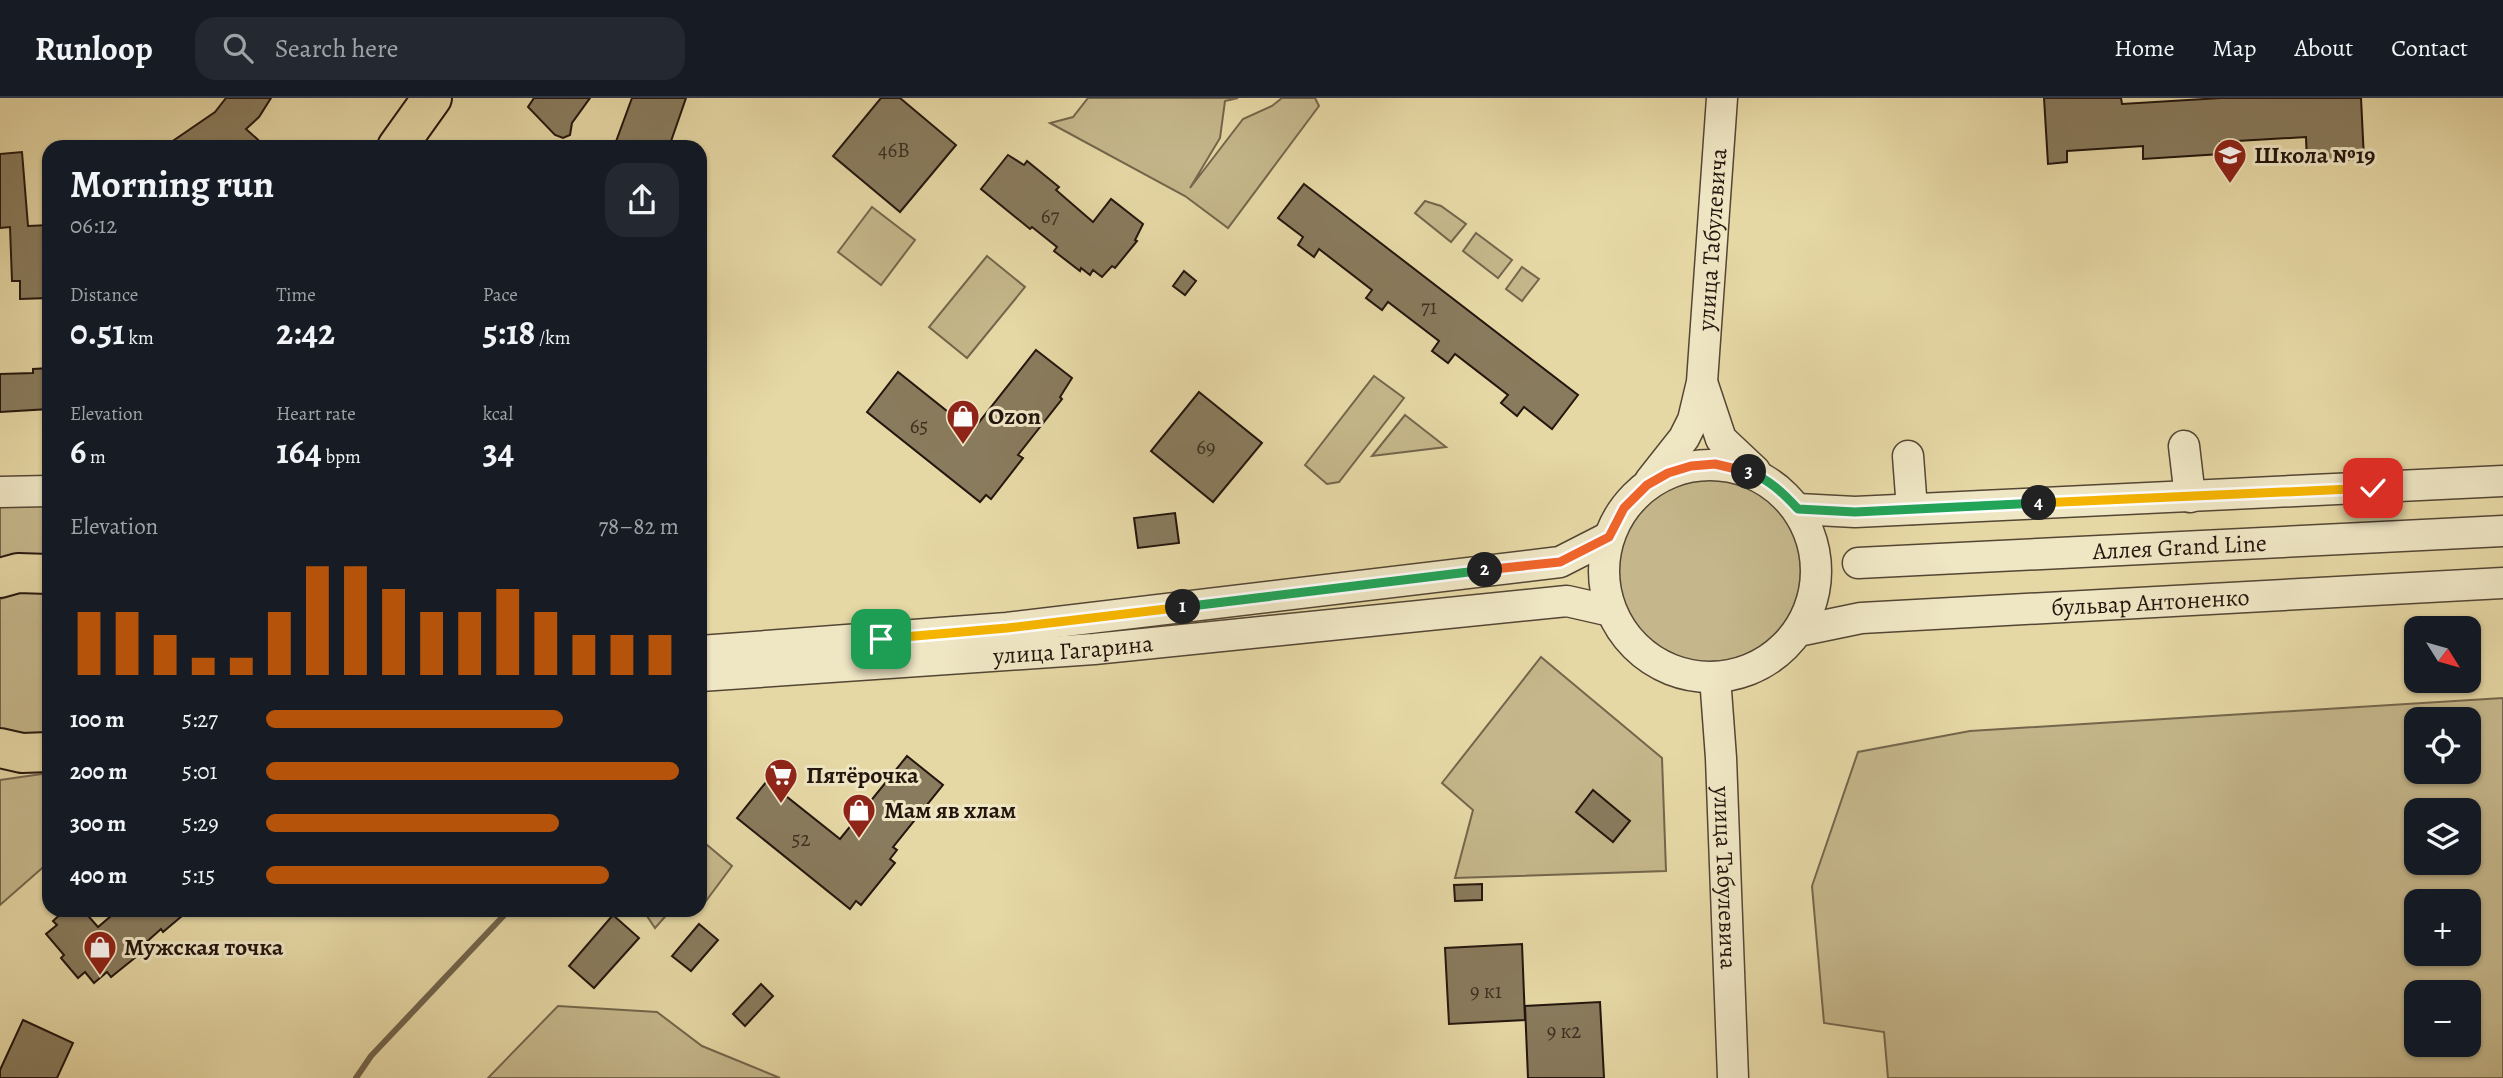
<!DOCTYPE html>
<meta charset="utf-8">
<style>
:root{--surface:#171b24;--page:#242831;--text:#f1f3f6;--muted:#9ea1a6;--line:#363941;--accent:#b45309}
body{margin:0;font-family:Alegreya,serif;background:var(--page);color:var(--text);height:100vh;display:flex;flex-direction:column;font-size:26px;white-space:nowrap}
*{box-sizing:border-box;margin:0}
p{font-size:23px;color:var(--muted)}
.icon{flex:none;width:38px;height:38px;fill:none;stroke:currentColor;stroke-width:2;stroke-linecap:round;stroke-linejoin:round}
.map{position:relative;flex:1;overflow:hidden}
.panel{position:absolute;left:42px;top:42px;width:665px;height:777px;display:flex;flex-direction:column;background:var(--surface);border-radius:21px;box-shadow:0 2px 5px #0004}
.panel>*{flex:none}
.needle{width:46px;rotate:127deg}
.tools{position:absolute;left:2404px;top:518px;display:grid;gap:14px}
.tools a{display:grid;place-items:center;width:77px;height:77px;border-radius:14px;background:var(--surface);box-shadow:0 2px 5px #0004;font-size:35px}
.pin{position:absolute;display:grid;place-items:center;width:60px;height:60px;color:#fff;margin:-30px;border-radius:14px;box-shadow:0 4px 10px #0006}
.km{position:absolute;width:35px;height:35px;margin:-18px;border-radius:50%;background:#222;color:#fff;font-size:19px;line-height:35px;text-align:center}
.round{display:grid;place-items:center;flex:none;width:74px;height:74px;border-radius:21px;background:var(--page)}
.head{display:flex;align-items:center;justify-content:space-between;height:119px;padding:0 28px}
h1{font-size:38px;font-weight:700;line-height:52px}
.metrics{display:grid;grid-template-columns:repeat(3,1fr);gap:10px;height:119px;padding:7px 28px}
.metrics div{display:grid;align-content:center}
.metrics b{font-size:35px;font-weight:700}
.metrics small{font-size:19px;font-weight:400}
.metrics p{font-size:19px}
.chart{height:196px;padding:14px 28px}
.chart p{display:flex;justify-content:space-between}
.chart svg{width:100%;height:126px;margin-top:7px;stroke:var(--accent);stroke-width:6}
ul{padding:0 28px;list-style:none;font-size:23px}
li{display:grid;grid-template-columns:112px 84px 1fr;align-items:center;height:52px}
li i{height:18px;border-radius:9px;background:var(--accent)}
header{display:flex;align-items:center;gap:42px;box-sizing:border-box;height:98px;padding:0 35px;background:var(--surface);border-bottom:2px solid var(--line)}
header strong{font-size:33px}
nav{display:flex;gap:38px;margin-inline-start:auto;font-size:24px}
.search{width:490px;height:63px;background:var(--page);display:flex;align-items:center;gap:18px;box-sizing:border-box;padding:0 24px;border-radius:21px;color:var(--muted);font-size:26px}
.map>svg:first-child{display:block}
</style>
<header>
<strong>Runloop</strong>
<div class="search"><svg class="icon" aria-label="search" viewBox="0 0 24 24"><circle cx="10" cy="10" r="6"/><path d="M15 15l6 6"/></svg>Search here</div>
<nav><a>Home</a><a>Map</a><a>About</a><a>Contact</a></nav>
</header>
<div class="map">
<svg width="2503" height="980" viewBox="0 0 2503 980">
<rect width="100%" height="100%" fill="#e6d8a5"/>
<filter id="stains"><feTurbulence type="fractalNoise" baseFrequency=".00286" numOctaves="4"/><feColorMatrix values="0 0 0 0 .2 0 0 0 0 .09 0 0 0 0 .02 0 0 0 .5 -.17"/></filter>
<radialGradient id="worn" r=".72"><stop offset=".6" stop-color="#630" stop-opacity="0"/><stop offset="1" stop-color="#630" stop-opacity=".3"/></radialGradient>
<g fill="#c5b78b" stroke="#74664c" stroke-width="2" fill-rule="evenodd">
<polygon points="1088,0 1238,0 1225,3 1220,40 1190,90 1243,21 1272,8 1282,0 1315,0 1319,8 1228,130 1185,98 1050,25 1073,19"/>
<polygon points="1425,103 1441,108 1466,126 1451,144 1415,115"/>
<polygon points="872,109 915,142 881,187 838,154"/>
<polygon points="1476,135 1512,162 1498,180 1463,153"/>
<polygon points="987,158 1025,189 967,260 929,229"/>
<polygon points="1522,169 1539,181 1522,203 1506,191"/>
<polygon points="1374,278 1404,300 1339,384 1327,386 1305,367"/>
<polygon points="1405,317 1446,349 1372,358"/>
<circle cx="1709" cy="472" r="92"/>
<polygon points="49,406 49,458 0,461 0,408"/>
<polygon points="24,493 49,495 49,639 0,634 0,501"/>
<polygon points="1541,559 1662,660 1666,773 1455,780 1473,712 1442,685"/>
<path d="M2503,600V980H1888L1884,934L1824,925L1812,788L1858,654L1970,633ZM2417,621H2469V674H2417ZM2417,712H2469V765H2417ZM2417,803H2469V856H2417ZM2417,894H2469V947H2417Z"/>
<polygon points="49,675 49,764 0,807 0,682"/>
<polygon points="700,741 732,768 700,811"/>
<polygon points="643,812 671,812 655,830"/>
<polygon points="558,908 657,914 702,948 780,980 488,980"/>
</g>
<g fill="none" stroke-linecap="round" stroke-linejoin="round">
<polyline stroke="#71634a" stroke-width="6" points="356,980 371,958 509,812"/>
</g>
<g fill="#897b5d" stroke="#24160e" stroke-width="2">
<polygon points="226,0 271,0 259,19 246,31 266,49 164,49 215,14"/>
<polygon points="534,0 590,0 572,25 570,37 563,40 555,37 528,9"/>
<polygon points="632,0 686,0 669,49 614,49"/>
<polygon points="881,0 900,0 956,47 900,114 833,58"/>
<polygon points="2044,0 2121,0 2122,6 2221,0 2361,0 2364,61 2307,64 2306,39 2220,44 2221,56 2143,61 2143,48 2067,53 2067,64 2048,66"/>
<polygon points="22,54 28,128 49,127 49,200 20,201 20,183 12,183 10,129 0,130 0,56"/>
<polygon points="1008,57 1024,67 1027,63 1059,89 1056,92 1093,124 1111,101 1143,126 1135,142 1137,143 1115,170 1112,168 1102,179 1093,172 1090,177 1081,170 1080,173 1054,153 1057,149 1032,129 1030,131 981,91"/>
<polygon points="1304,86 1578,297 1552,331 1524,309 1517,318 1501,305 1508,297 1455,256 1448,265 1432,253 1439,243 1388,204 1382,212 1366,200 1372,192 1319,151 1314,159 1298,147 1303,139 1278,120"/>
<polygon points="1184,173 1196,183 1185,197 1173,188"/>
<polygon points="1036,252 1072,280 1060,299 1062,301 1018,357 1023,360 991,401 986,397 980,404 867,314 898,274 972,333"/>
<polygon points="49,270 49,311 0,314 0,276 33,275 33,271"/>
<polygon points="1199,294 1262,345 1213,404 1151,353"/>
<polygon points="1175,415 1179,445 1138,450 1134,420"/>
<polygon points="907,658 943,687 893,749 897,752 890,761 895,765 861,807 856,803 850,811 737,720 767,683 840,741"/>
<polygon points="1593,692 1630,723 1613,744 1576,714"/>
<polygon points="1482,786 1482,802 1455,803 1454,787"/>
<polygon points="65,812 83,812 98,829 118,812 189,812 163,834 161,831 133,856 136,859 111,879 107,874 94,885 85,874 78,880 61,860 64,857 46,836 57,827 53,823"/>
<polygon points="613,817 639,840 594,890 569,868"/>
<polygon points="699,826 718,842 691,873 672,858"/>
<polygon points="1522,846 1525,922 1449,926 1445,850"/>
<polygon points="761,886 773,898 745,928 733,916"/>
<polygon points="1600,904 1604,980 1528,980 1525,908"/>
<polygon points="23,922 73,945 57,980 0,980 0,972"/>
</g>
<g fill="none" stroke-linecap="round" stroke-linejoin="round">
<defs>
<g id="minor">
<polyline points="1703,287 1721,341 1755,373"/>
<polyline points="2184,348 2190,399"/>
<polyline points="1908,358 1912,411"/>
<circle cx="1710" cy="473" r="106"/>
<path id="s1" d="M1650,383L1684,340L1693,322L1702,284L1722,0"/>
<polyline points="0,394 49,393"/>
<polyline points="1798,411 1855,414 2503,383"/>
<path id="s2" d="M1858,465L2503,433"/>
<path id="s3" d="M1798,533L1861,520L2503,485"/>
<polyline points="700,553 1007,530 1560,464 1609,439"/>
<path id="s4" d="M700,578L1094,551L1567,503L1611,513"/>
<path id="s5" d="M1715,579L1721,660L1733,980"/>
</g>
<g id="major">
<polyline points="397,49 432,0"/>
<polyline points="0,480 18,475 49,476"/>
<polyline points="0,650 22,655 49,654"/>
</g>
</defs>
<use href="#minor" stroke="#544634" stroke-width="33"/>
<use href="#major" stroke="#24160e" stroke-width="42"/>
<use href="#minor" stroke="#efe6c4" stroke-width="30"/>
<use href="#major" stroke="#e6d8a5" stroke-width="38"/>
</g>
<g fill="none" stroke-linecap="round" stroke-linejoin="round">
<defs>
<polyline id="split-1" points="881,541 1007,530 1183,509"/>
<polyline id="split-2" points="1183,509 1485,472"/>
<polyline id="split-3" points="1485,472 1560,464 1609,439 1624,410 1647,387 1668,375 1691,368 1715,366 1749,374"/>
<path id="split-4" d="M1749,374C1770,382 1783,395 1798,411L1855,414L2039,405"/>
<polyline id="split-5" points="2039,405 2373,390"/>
</defs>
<use href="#split-1" stroke="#fff" stroke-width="14"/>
<use href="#split-2" stroke="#fff" stroke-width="14"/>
<use href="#split-3" stroke="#fff" stroke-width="14"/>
<use href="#split-4" stroke="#fff" stroke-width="14"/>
<use href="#split-5" stroke="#fff" stroke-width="14"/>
<use href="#split-1" stroke="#f5b400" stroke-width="9"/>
<use href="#split-2" stroke="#22a559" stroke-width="9"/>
<use href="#split-3" stroke="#f0652b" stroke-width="9"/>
<use href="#split-4" stroke="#22a559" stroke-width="9"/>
<use href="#split-5" stroke="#f5b400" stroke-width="9"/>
</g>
<defs>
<symbol id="school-pin" viewBox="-11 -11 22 30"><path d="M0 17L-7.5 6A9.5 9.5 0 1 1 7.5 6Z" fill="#8f2418" stroke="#efe6c4"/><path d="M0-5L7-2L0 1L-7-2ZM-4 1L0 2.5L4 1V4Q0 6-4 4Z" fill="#fff"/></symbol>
<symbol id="shop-pin" viewBox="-11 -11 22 30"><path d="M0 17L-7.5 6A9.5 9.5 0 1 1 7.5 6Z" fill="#8f2418" stroke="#efe6c4"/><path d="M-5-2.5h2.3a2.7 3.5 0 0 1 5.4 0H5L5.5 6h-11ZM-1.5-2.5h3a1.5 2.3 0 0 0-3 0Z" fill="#fff"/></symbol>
<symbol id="supermarket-pin" viewBox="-11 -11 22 30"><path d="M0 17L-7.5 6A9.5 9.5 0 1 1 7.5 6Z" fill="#8f2418" stroke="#efe6c4"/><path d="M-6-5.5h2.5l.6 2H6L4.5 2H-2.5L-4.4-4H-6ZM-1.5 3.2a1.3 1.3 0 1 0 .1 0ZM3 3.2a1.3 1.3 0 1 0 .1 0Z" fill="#fff"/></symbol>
</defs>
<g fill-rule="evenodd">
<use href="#school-pin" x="2211" y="38" width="38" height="52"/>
<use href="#shop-pin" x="944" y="299" width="38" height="52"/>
<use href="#supermarket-pin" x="762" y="658" width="38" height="52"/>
<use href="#shop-pin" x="840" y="693" width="38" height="52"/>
<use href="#shop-pin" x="81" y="830" width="38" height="52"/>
</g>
<g text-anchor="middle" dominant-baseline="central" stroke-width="6" stroke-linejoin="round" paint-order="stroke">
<g font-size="21" fill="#3d2f22">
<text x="894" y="52">46В</text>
<text x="1050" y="118">67</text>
<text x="1429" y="209">71</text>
<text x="919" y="328">65</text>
<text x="1206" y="349">69</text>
<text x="801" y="741">52</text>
<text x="1486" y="893">9 к1</text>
<text x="1564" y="933">9 к2</text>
</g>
<g font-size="24" font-weight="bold" fill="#24160e" stroke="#efe6c4" text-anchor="start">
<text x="2254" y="57">Школа №19</text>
<text x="988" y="318">Ozon</text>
<text x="806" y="677">Пятёрочка</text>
<text x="884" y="712">Мам яв хлам</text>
<text x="124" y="849">Мужская точка</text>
</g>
<g font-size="24" fill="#24160e" stroke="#efe6c4">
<text stroke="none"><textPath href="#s1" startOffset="257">улица Табулевича</textPath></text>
<text stroke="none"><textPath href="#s2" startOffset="322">Аллея Grand Line</textPath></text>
<text stroke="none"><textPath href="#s3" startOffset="354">бульвар Антоненко</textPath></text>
<text stroke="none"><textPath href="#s4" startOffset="374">улица Гагарина</textPath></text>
<text stroke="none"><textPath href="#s5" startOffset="201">улица Табулевича</textPath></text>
</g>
</g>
<rect width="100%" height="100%" filter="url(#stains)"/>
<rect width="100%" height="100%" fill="url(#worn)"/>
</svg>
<div class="tools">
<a><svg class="needle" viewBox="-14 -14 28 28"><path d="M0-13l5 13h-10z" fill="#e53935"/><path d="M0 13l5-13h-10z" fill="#9ea1a6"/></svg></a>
<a><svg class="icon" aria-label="locate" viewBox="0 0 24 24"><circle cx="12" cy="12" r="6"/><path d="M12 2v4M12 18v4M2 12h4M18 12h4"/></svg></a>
<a><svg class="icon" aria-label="layers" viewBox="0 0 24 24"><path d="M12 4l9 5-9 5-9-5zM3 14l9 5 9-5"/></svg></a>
<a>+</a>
<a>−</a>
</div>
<div class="pin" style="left:881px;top:541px;background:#1e9e55"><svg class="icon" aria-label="arrive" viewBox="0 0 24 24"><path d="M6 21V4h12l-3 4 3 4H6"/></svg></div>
<div class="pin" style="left:2373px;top:390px;background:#d93025"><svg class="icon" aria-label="check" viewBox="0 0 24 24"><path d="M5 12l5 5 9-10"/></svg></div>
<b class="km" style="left:1183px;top:509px">1</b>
<b class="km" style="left:1485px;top:472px">2</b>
<b class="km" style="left:1749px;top:374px">3</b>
<b class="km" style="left:2039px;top:405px">4</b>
<section class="panel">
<div class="head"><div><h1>Morning run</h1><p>06:12</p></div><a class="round"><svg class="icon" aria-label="share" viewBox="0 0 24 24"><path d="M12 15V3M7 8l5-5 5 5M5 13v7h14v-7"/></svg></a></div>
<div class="metrics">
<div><p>Distance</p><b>0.51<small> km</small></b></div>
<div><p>Time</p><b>2:42</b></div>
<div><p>Pace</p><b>5:18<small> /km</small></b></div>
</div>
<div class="metrics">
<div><p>Elevation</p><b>6<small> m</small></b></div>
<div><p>Heart rate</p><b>164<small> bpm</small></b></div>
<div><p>kcal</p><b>34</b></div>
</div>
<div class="chart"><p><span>Elevation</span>78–82 m</p>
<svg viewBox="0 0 160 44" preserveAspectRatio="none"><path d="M5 44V22M15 44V22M25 44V30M35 44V38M45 44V38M55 44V22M65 44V6M75 44V6M85 44V14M95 44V22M105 44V22M115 44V14M125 44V22M135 44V30M145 44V30M155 44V30"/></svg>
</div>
<ul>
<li><b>100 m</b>5:27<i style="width:72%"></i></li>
<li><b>200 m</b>5:01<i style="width:100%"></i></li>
<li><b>300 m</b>5:29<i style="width:71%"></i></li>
<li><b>400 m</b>5:15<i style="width:83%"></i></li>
</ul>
</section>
</div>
